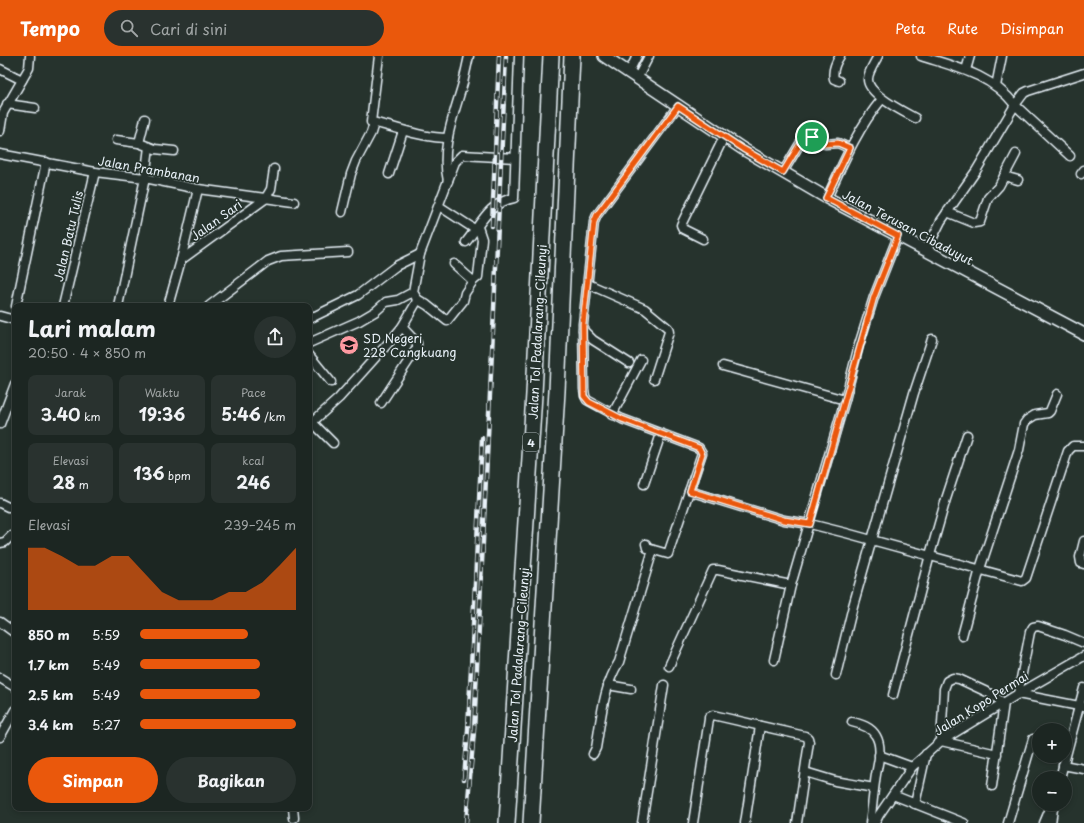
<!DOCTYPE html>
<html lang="id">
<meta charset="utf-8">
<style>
:root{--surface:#1c2622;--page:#29322f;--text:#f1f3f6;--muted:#a0a5a5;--line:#3a4340;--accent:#ea580c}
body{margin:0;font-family:"Playpen Sans",sans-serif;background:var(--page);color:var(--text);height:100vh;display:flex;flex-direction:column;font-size:15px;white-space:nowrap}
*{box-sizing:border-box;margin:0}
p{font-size:13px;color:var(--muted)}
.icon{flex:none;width:22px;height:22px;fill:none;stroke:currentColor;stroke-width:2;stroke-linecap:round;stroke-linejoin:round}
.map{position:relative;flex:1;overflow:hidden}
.side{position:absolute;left:12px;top:247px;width:300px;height:508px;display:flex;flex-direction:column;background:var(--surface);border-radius:8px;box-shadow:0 2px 6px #0003,0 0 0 1px var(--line)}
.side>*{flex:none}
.tools{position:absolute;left:1032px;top:667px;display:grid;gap:8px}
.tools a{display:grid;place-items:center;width:40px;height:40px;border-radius:50%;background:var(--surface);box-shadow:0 2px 6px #0003,0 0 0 1px var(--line);font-size:20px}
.pin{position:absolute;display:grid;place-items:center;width:34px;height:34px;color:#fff;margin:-17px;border:2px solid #fff;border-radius:50%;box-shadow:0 1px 4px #0007}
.round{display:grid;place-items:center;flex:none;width:42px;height:42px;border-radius:21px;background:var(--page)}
.head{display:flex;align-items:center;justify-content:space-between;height:68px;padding:0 16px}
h1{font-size:22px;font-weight:700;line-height:30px}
.metrics{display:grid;grid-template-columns:repeat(3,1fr);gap:6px;height:68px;padding:4px 16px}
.metrics div{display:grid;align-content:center;border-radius:8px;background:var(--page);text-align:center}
.metrics b{font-size:17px;font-weight:700}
.metrics small{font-size:11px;font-weight:400}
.metrics p{font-size:11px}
.chart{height:112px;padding:8px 16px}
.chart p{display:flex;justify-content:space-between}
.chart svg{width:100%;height:72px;margin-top:4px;fill:var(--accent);opacity:.7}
.primary-button{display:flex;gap:8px;margin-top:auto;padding:8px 16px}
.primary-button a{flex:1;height:46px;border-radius:24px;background:var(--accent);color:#fff;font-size:16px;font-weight:700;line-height:46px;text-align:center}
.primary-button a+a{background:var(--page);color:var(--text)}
ul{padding:0 16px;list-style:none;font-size:13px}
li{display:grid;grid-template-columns:64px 48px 1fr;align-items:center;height:30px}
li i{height:10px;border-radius:5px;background:var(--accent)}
header{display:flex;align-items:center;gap:24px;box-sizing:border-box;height:56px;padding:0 20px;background:var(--accent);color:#fff}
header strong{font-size:19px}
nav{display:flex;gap:22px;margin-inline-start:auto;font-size:14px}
.search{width:280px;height:36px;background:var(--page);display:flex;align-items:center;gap:10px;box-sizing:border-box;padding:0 14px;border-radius:22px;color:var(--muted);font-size:15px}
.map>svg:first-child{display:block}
</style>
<header>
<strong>Tempo</strong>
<div class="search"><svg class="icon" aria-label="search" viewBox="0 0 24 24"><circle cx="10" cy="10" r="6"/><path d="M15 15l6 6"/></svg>Cari di sini</div>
<nav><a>Peta</a><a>Rute</a><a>Disimpan</a></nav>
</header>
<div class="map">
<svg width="1084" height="767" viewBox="0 0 1084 767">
<rect width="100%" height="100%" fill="#26332d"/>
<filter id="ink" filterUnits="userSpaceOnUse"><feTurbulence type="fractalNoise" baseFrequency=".025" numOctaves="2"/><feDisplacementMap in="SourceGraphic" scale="8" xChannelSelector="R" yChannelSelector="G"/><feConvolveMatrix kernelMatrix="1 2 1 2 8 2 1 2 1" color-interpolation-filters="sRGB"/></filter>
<g filter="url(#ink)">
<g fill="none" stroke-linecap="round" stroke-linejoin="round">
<defs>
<g id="minor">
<path d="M379,0L371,66C397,71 421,82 448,82"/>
<path d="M878,0C875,6 868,16 868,23C867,38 904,56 915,62"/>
<path d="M921,0C955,11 991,18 1015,49L1024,37L1028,35L1084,17"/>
<polyline points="0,13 22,24"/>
<polyline points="966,14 970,0"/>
<polyline points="629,16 637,0"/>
<polyline points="638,21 649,0"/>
<path d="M839,25L834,23C832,15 836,6 840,0"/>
<polyline points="996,30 1002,0"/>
<polyline points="7,48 35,52"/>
<polyline points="0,75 3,57 29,12 30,0"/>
<polyline points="116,84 139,87 155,93 174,95"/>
<polyline points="139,87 145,63"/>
<polyline points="0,98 95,116 145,122 198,133 294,146"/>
<polyline points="783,116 804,81 807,80 812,81 825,88 838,87 849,92"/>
<polyline points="389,118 403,75"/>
<polyline points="1081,118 1084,114"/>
<polyline points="1004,120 1018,124"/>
<path d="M448,125C440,92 454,59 463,27C465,18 467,9 469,0"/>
<path d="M827,142C843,107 857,73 882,43"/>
<polyline points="439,150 476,174"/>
<polyline points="342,156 351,118 356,105 371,77 374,67"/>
<polyline points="947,156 974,167 980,166 988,142 999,130 1016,98"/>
<polyline points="703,183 683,173 681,169 724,81"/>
<path d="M466,186C481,168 488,147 514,142L519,0"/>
<polyline points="926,195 941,165 976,115 1015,49 1070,100"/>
<polyline points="181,204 265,143 271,133 274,113"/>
<polyline points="454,208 473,225 478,221 482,183 478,171"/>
<polyline points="588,228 645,253 668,272 669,276 654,323"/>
<polyline points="417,243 427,249 447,265 463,245 465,237 473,225"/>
<polyline points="16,250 46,106"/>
<polyline points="63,250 95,116"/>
<polyline points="118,250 145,122 149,91"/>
<polyline points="168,250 181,204 198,133"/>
<polyline points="209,250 268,205 281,200 348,196"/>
<polyline points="0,260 15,264"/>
<polyline points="309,263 358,239 396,210 420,198"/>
<polyline points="583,274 593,284 629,307"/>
<polyline points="309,287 359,265 376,255 386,246 398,244 413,236"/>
<polyline points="309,299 331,326"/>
<polyline points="723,310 845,344"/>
<polyline points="381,347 417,292 417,287 402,271"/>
<polyline points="612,359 641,304"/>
<polyline points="312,366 333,387"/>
<polyline points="0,368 15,328"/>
<polyline points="309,369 339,342 392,283 402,271 416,247 417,243 413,236 420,198 455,106 462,99 515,102"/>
<polyline points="644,428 661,378"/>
<polyline points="689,435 784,464 810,468 846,477 1022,525 1026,522 1068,395 1073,390 1084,390"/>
<polyline points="0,447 8,451 14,451"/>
<polyline points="1084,485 1080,501 1081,507 1084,508"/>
<polyline points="0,487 5,486 11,480"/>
<polyline points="646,488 647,492 668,498 702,397 699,392 622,363 587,344 585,340 584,333 583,268 594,166 597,159 678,50"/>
<polyline points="0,566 15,577"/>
<polyline points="962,580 980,513 1019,394 1024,368 1027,364 1035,359 1048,357 1050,355 1057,338"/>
<polyline points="1084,587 1065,579 1038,570 1033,571 1030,576 1018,638 1084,651"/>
<polyline points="774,604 791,529 845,344 859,289 874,241 898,180"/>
<polyline points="669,610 713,514 718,514 791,529"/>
<polyline points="836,619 853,550 914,337 932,283"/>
<polyline points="0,622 15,631"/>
<polyline points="608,629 631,633"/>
<polyline points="893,639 930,499 946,443 967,379"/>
<path d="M852,666C861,668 871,671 876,680C884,694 876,712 875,726C873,740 872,753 870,767"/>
<polyline points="0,681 15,654"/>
<path d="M593,698L596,692C601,664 603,631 619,606L653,494"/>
<polyline points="879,699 912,711"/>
<polyline points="1063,709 1084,713"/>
<polyline points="805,716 835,725 874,732"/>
<polyline points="1060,722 1084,632"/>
<polyline points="992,730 1004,647 989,637 959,623 953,622 947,625 944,633 941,685 997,698"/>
<polyline points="893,739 964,767"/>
<polyline points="915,748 926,698"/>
<polyline points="293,752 294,762"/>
<polyline points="642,767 664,629"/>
<polyline points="693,767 709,663 709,661 713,659 805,680 808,682 809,686 797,767"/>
<polyline points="745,767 760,670"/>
<polyline points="875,767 879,759 912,711 941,685 1018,638 1084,600"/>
<polyline points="1008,767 1033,683"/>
<polyline points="1044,767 1052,748"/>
<polyline points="1051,767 1053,753"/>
</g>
<polyline id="secondary" points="604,0 743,93 827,142 1084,278"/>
<g id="motorway">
<polyline points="507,767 534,338 551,0"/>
<polyline points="531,767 557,335 572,0"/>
</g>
</defs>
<use href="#minor" stroke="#e8f1f8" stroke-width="11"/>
<use href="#secondary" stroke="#e8f1f8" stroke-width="14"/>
<use href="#motorway" stroke="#e8f1f8" stroke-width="18"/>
<use href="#minor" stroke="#26332d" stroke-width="8"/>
<use href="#secondary" stroke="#26332d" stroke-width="11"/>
<use href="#motorway" stroke="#26332d" stroke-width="15"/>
<defs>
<g id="rail">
<polyline points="492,170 499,0"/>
<polyline points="464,723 468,674 482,382"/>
<polyline points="466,767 474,675 506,0"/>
</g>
</defs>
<use href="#rail" stroke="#e8f1f8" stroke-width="4.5"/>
<use href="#rail" stroke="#26332d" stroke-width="3" stroke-dasharray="9" stroke-linecap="butt"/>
</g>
</g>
<g fill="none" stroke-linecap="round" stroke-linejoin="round" filter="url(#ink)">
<defs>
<polygon id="route" points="678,50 743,93 783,116 804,81 807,80 812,81 825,88 838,87 850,92 826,142 898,180 874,241 810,468 784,464 690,435 702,398 699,392 622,363 589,346 584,340 583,268 594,166 597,159"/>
</defs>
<use href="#route" stroke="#fff" stroke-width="8"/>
<use href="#route" stroke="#ea580c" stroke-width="5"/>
</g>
<defs>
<symbol id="school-disc" viewBox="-11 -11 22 22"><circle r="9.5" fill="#ff9aa2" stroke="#26332d"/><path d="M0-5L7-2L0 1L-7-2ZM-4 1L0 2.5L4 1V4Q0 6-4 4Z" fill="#111"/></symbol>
</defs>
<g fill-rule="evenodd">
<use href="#school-disc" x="338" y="278" width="22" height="22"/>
</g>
<g text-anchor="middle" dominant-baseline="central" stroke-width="3.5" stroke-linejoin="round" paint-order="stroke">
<rect fill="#26332d" stroke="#aeb8bb" stroke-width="1" x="523" y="377" width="16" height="18" rx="3"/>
<g font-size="11" font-weight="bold" fill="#e8f1f8">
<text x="531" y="386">4</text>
</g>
<g font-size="12" fill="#e8f1f8" stroke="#26332d">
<text transform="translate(149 113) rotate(10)">Jalan Prambanan</text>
<text transform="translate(216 164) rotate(-36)">Jalan Sari</text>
<text transform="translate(908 171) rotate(28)">Jalan Terusan Cibaduyut</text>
<text transform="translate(68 180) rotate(-77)">Jalan Batu Tulis</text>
<text transform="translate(537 276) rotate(-87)">Jalan Tol Padalarang–Cileunyi</text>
<text transform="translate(518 599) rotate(-86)">Jalan Tol Padalarang–Cileunyi</text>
<text transform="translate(981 647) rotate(-32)">Jalan Kopo Permai</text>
</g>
<g font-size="12" fill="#e8f1f8" stroke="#26332d" text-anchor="start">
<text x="363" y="282">SD Negeri<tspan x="363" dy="14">228 Cangkuang</tspan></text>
</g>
</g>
</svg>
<div class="tools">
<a>+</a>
<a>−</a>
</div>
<div class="pin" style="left:812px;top:81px;background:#1e9e55"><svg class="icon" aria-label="arrive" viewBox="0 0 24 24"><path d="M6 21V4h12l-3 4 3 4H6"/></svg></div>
<section class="side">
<div class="head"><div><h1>Lari malam</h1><p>20:50 · 4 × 850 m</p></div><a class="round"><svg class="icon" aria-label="share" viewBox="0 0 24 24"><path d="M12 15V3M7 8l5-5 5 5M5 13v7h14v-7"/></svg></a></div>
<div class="metrics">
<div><p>Jarak</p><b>3.40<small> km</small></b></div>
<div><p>Waktu</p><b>19:36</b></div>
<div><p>Pace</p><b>5:46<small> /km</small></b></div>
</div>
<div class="metrics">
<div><p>Elevasi</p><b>28<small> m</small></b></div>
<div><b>136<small> bpm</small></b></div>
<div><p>kcal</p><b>246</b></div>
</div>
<div class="chart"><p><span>Elevasi</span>239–245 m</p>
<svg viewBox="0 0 160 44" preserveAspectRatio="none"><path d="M0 44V6L10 6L20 11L30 17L40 17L50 11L60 11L70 22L80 33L90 38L100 38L110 38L120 33L130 33L140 27L150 17L160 6V44z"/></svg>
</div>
<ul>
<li><b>850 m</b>5:59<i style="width:69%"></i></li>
<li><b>1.7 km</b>5:49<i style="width:77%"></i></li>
<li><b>2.5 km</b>5:49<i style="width:77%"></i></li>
<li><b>3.4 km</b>5:27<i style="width:100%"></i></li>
</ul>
<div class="primary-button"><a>Simpan</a><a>Bagikan</a></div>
</section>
</div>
